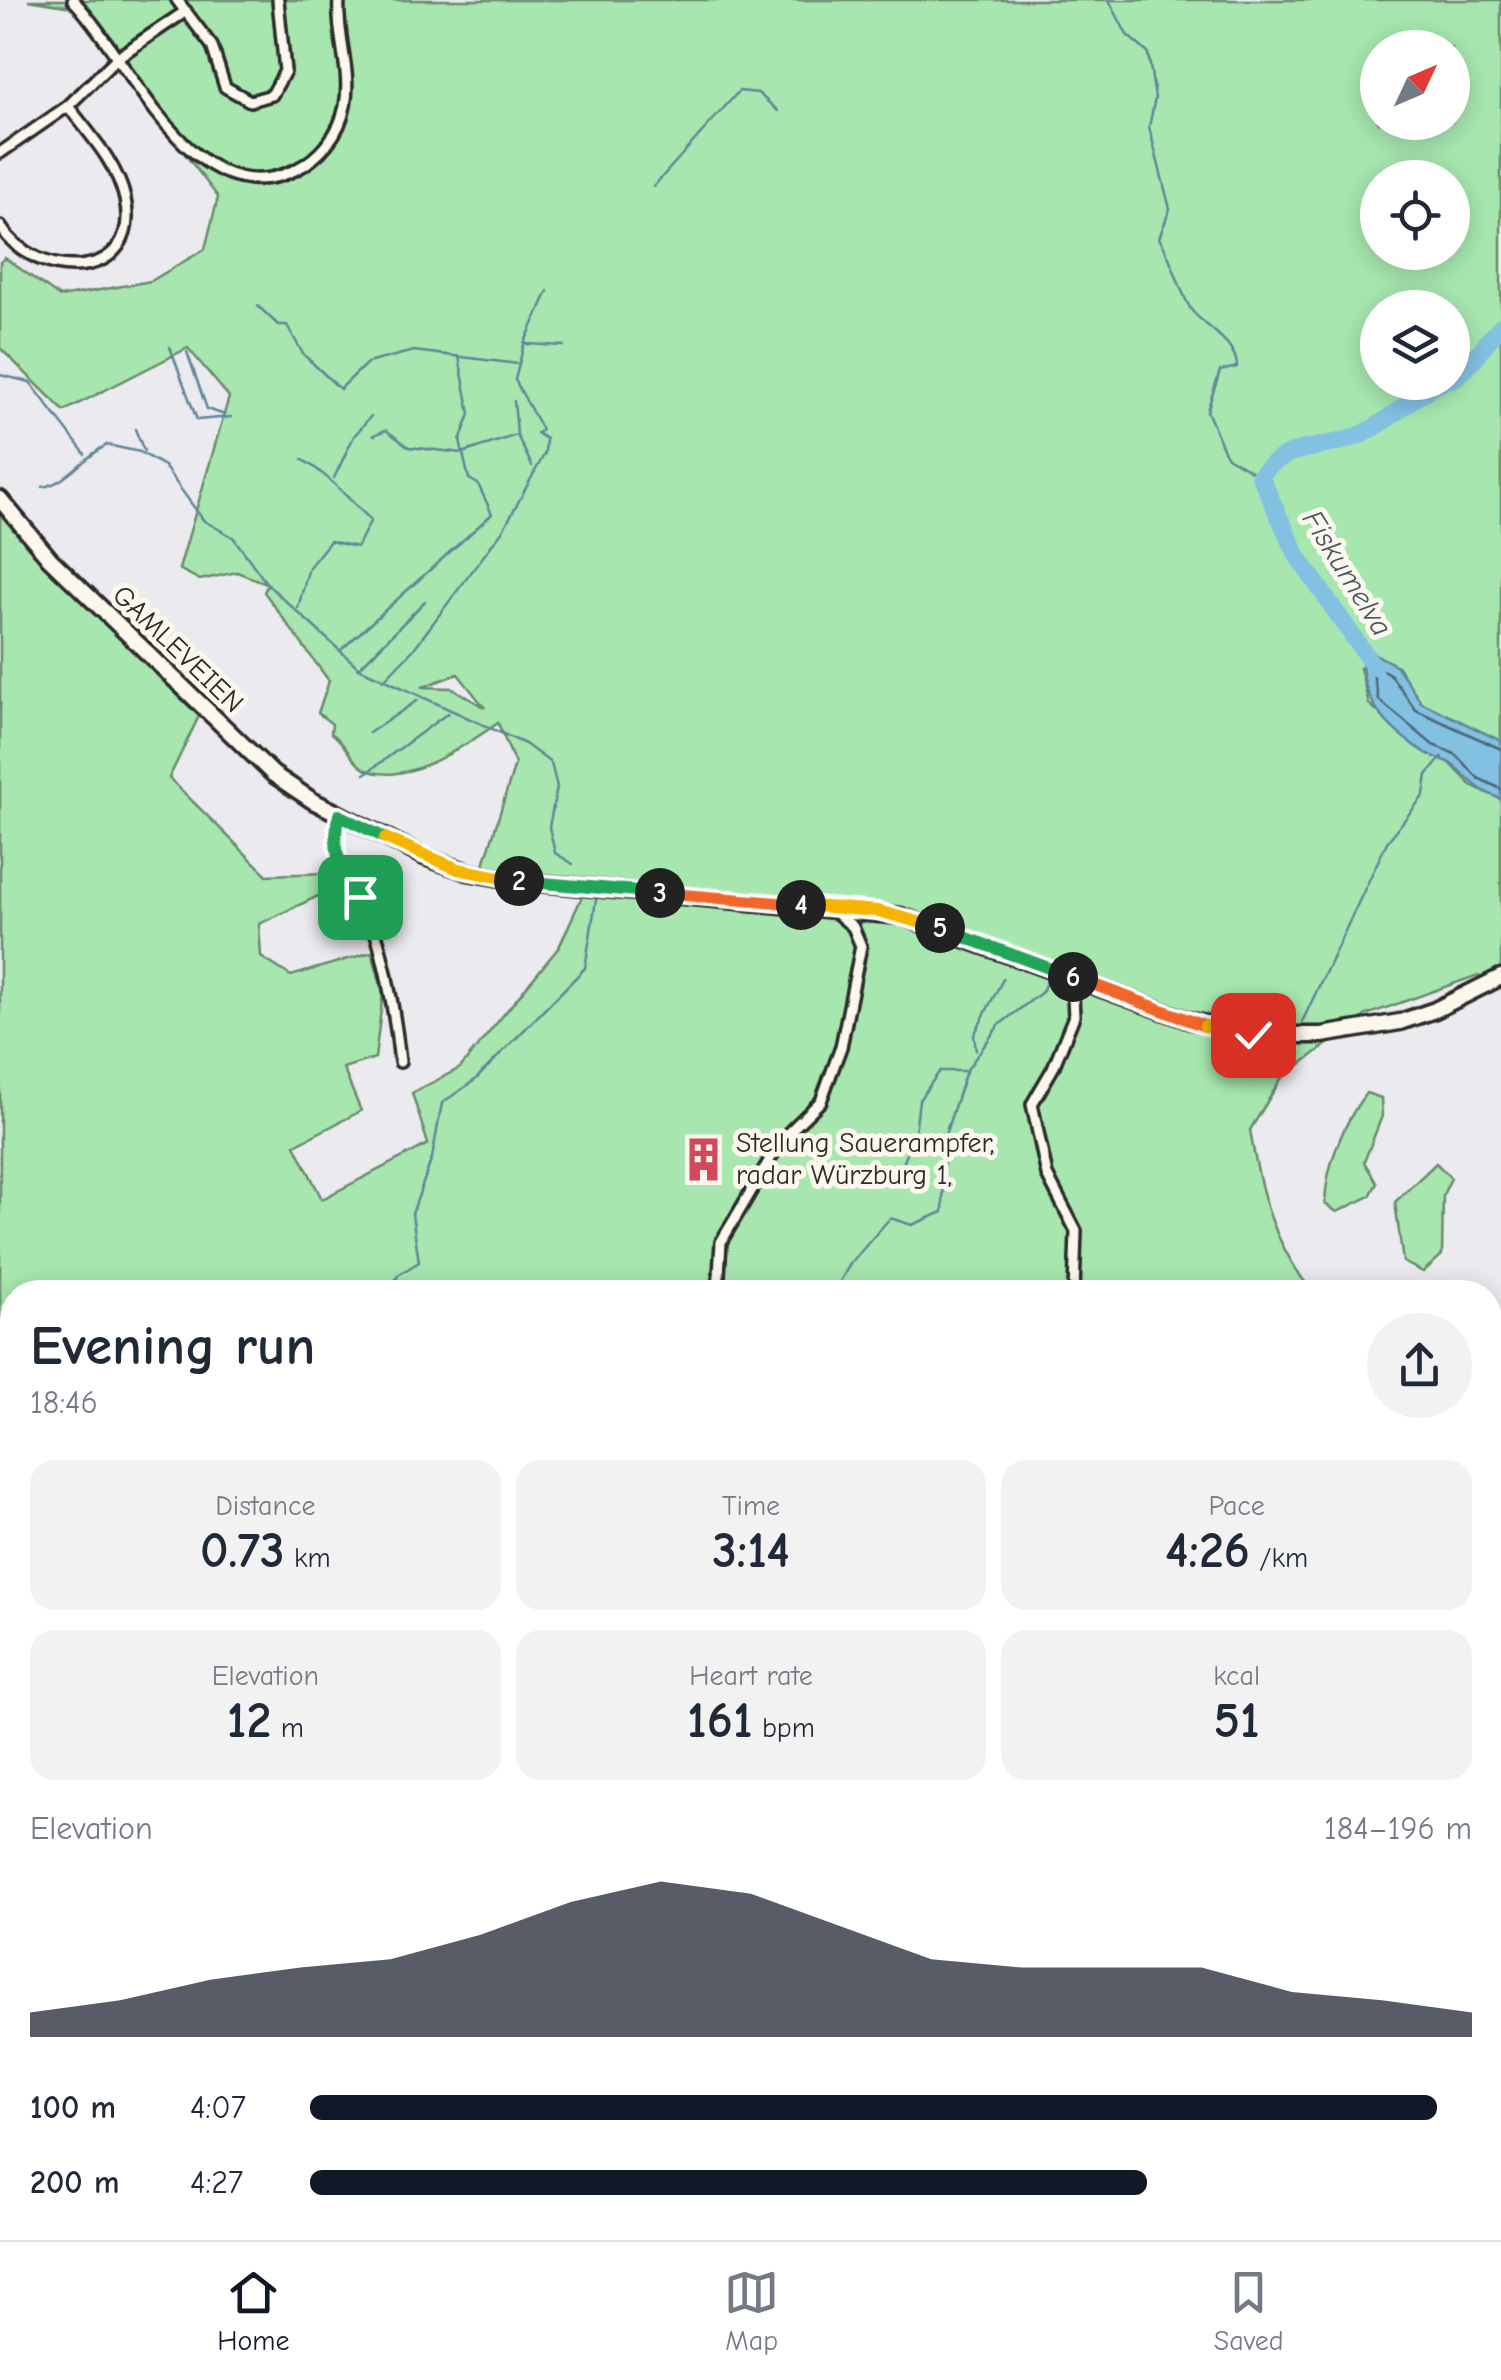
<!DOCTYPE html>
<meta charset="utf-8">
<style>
:root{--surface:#fff;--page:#f2f2f3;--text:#1f2937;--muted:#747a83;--line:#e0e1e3;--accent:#111827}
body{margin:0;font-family:"Comic Neue",sans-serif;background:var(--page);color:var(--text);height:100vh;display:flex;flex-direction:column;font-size:38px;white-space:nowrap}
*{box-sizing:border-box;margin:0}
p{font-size:32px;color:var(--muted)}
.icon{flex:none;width:55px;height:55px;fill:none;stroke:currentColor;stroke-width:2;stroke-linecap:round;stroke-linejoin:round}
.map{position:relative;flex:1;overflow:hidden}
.details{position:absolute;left:0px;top:1280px;width:1502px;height:960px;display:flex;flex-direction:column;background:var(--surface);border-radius:40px 40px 0 0;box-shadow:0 5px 25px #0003}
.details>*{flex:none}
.needle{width:65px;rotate:46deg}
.tools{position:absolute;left:1360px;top:30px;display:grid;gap:20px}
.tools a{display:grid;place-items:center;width:110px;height:110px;border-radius:50%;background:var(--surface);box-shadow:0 5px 25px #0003;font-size:50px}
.pin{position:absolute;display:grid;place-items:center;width:85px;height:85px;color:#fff;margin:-42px;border-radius:20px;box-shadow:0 5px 15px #0006}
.km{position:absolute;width:50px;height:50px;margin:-25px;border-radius:50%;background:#222;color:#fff;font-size:28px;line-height:50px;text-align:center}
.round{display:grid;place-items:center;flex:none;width:105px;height:105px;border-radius:52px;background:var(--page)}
.headline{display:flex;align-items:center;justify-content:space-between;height:170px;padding:0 30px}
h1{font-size:55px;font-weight:800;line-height:75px}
.metrics{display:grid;grid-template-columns:repeat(3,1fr);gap:15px;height:170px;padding:10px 30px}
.metrics div{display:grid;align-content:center;border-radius:25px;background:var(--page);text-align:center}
.metrics b{font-size:50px;font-weight:800}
.metrics small{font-size:28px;font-weight:400}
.metrics p{font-size:28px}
.chart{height:280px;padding:20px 30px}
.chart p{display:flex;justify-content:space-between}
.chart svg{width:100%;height:180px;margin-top:10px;fill:var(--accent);opacity:.7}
ul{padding:0 30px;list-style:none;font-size:32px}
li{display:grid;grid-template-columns:160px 120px 1fr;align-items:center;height:75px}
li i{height:25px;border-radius:12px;background:var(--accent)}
.menu{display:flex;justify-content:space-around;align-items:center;height:140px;border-top:2px solid var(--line);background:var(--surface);font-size:28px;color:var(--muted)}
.menu a{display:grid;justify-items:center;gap:5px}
.menu .active{color:var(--accent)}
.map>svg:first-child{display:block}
</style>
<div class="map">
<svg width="1501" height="2240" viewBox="0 0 1501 2240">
<rect width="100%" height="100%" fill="#ebebef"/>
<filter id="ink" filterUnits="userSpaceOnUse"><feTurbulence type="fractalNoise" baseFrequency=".01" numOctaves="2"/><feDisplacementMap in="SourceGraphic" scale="20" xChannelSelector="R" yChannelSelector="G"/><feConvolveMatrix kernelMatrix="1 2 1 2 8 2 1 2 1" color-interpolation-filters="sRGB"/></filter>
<g filter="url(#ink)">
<g fill="#a7e7af" stroke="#69896d" stroke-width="2.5" fill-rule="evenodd">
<path d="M28,0H1501V741L1421,702L1397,666L1360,668L1369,704L1428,754L1449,762L1472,786L1501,799V986L1478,975L1366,1015L1281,1079L1250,1130C1260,1191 1273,1245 1313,1292H12V1992L0,1983V1551L7,1526L0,1485V513L40,560L199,716L169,778L267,875L329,873L331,890L259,924L261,957L291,976L372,952L383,993L375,1058L343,1068L361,1111L295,1145L322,1199L428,1144L412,1093L460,1068L559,947L589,881L483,868L515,764L498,723C467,744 409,785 369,771C351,764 346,742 331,733L332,724L318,713L329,681L264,592L268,584L237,572L200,580L179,569L229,397L188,348L64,411L0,348V262L5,258L60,297L151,281L205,249L218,197L72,7ZM1378,48H1452V122H1378ZM1378,178H1452V252H1378ZM1378,308H1452V382H1378ZM458,674L485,708L452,688L422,687Z"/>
<path d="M1366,1093L1381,1098L1382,1116L1364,1162L1377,1183L1370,1196L1337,1212L1325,1204C1326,1165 1343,1124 1366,1093Z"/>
<polygon points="1436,1163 1451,1178 1443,1195 1442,1255 1423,1272 1403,1262 1395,1202"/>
<polygon points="1490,1446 1501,1449 1501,2240 1223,2240 1241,2228 1490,2228"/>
<polygon points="320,2228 994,2228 990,2240 313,2239"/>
</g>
<path fill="#83c1e3" stroke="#608599" stroke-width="2.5" d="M1364,648L1397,666L1421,702L1501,741V799C1473,788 1471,779 1450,763C1444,759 1435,758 1428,754C1388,731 1354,695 1364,648Z"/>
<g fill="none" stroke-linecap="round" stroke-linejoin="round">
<polyline stroke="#4e6775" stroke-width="2.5" points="1501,749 1416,710 1390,674 1377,667 1372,669 1379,700 1433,745 1455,754 1478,778 1501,789"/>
<g stroke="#608599" stroke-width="2.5">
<path d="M1109,0L1127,35L1148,53L1155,98L1149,127L1170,209L1159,238C1173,258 1181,298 1193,312C1207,328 1237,343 1237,367L1220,371L1207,411L1227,457L1260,476"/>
<polyline points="653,187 739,91 758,93 778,111"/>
<polyline points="258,306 278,325 287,325 303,354 340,389 367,363 414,351 518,364"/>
<polyline points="526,344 564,346"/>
<polyline points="170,347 197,420 231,417"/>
<polyline points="187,352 207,409 222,414"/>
<polyline points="0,375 30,382 85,454"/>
<polyline points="514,401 517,434"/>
<polyline points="135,429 144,451"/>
<polyline points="374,435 386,430 409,447 462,453 517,435 532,466"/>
<polyline points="334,478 354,436 371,416"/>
<path d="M43,487C67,483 84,456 107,445L140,452L164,466L204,521L233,537L267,584L359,668L525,744L551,763L557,787L549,827L555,853L573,864"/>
<path d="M298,608L309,567L330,541L357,547L371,520C347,498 330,476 302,459"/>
<polyline points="342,649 492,514 478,484 469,479 460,441 470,414 459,357"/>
<polyline points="359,668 425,601"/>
<polyline points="383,681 412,651 503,530 545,453 546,439 537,433 542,430 515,380 524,344 548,291"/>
<polyline points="369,733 418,700"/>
<polyline points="365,774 448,713"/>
<polyline points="1056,962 1057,960"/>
<polyline points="1302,1022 1387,842 1424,795 1427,775 1442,757"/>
<polyline points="976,1050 974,1035 1003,979"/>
<polyline points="916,1133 942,1137"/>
<polyline points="903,1164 915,1133 919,1100 940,1071 965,1071"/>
<polyline points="391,1292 398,1275 419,1262 412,1214 432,1158 442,1103 475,1080 585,968 597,894"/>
<polyline points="834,1292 850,1264 890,1218 912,1225 943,1212 944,1138 966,1071 999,1025 1042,992 1048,977"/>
<polyline points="0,1340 12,1349"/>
<polyline points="0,1635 12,1630"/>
<polyline points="0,1763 12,1762"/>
<polyline points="0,1948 12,1940"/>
<polyline points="7,2176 12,2180"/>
<polyline points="58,2228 78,2240"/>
<polyline points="1398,2239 1399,2240"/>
<polyline points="94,2240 102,2240"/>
<polyline points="478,2240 480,2228"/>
<polyline points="754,2240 761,2228"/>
<polyline points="981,2240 984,2228"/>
<polyline points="1272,2240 1278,2228"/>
</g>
<g stroke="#83c1e3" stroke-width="18">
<path d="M1452,379C1466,374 1487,339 1501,326"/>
<path d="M1374,667L1298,557L1260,476C1285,443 1325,450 1358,436C1389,423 1411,395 1443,382"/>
</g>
<defs>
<g id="minor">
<path d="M73,0C131,59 192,219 295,170C320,158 340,133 345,106C352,71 336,36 339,0"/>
<polyline points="177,0 212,46 225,87 250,101 272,95 285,71 278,0"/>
<polyline points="0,153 68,106 118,57 186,11"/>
<path d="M0,226C37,285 143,281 125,199C117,163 90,135 68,106"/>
<path d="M339,815C325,873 359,878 373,923C387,968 395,1015 400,1062"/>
<polyline points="1072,977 1074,1016 1053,1068 1032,1104 1047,1175 1076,1231 1074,1292"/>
<polyline points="718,1292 721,1242 782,1139 821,1101 841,1047 861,946 853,927 834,911"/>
<polyline points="528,2228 534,2240"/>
</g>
<polyline id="secondary" points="0,499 50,559 273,774 313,801 425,857 468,872 517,881 901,916 1188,1020 1253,1035 1322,1035 1400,1022 1435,1010 1501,977"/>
<g id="primary">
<polyline points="0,2140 12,2148"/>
<polyline points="151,2228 187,2240"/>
</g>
<polyline id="trunk" points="0,2237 3,2240"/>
</defs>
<use href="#minor" stroke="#2b2b2b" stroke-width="16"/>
<use href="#secondary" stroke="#2b2b2b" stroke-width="21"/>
<use href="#primary" stroke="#2b2b2b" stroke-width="22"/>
<use href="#trunk" stroke="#2b2b2b" stroke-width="22"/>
<use href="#minor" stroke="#fbf7ec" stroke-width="9"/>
<use href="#secondary" stroke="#fbf7ec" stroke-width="14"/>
<use href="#primary" stroke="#fbf7ec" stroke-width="15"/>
<use href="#trunk" stroke="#fbf7ec" stroke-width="15"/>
</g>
</g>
<g fill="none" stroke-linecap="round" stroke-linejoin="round" filter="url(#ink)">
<defs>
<path id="split-1" d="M360,897C339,873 331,846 339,815L385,838"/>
<polyline id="split-2" points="385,838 458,869 519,881"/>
<polyline id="split-3" points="519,881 660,893"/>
<polyline id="split-4" points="660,893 801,905"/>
<polyline id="split-5" points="801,905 878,911 940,928"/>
<polyline id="split-6" points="940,928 1073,977"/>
<polyline id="split-7" points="1073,977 1205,1026"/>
<polyline id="split-8" points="1205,1026 1253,1035"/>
</defs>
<use href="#split-1" stroke="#fff" stroke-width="20"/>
<use href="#split-2" stroke="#fff" stroke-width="20"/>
<use href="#split-3" stroke="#fff" stroke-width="20"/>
<use href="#split-4" stroke="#fff" stroke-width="20"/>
<use href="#split-5" stroke="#fff" stroke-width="20"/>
<use href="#split-6" stroke="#fff" stroke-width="20"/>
<use href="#split-7" stroke="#fff" stroke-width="20"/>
<use href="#split-8" stroke="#fff" stroke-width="20"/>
<use href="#split-1" stroke="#22a559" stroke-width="12"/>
<use href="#split-2" stroke="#f5b400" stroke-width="12"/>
<use href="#split-3" stroke="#22a559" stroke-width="12"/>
<use href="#split-4" stroke="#f0652b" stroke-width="12"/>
<use href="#split-5" stroke="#f5b400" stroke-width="12"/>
<use href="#split-6" stroke="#22a559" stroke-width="12"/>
<use href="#split-7" stroke="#f0652b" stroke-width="12"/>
<use href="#split-8" stroke="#f5b400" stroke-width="12"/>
</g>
<defs>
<symbol id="building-bare" viewBox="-9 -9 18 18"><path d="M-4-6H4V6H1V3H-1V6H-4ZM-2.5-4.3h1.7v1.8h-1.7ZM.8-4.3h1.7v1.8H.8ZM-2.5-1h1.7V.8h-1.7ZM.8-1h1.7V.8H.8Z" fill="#d1495b" stroke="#fbf7ec" stroke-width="2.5" paint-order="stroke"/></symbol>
</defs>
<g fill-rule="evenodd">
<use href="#building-bare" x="672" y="1128" width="63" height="63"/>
</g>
<g text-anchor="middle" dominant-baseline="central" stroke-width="10" stroke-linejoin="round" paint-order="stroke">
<g font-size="28" fill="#2b2b2b" stroke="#fbf7ec">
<text transform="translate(178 649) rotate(44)">GAMLEVEIEN</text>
</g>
<g font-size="28" fill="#2b2b2b" stroke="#fbf7ec" text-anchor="start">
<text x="736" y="1143">Stellung Sauerampfer,<tspan x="736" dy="32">radar Würzburg 1,</tspan></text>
</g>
<g font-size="30" font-style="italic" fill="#455862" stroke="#fbf7ec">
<text transform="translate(1347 573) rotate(58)">Fiskumelva</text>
</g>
</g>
</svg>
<div class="tools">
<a><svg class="needle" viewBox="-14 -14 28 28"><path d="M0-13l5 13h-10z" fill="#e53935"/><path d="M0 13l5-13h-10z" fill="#747a83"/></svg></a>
<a><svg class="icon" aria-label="locate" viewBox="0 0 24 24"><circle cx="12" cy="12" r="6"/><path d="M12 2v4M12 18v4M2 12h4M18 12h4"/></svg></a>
<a><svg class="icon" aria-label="layers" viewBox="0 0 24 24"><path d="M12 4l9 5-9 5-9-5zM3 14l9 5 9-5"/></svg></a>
</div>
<div class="pin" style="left:360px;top:897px;background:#1e9e55"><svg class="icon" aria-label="arrive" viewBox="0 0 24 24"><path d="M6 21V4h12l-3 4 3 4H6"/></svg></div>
<div class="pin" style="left:1253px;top:1035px;background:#d93025"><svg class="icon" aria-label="check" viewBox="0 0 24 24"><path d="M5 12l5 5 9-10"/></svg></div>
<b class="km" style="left:519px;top:881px">2</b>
<b class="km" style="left:660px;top:893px">3</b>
<b class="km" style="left:801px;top:905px">4</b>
<b class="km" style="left:940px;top:928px">5</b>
<b class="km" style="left:1073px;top:977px">6</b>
<section class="details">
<div class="headline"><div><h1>Evening run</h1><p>18:46</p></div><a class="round"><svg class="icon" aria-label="share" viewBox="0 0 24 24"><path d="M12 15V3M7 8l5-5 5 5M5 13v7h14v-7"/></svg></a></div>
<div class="metrics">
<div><p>Distance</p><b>0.73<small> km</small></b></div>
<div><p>Time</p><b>3:14</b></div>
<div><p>Pace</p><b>4:26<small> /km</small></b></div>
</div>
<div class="metrics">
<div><p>Elevation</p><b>12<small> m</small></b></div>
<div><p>Heart rate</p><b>161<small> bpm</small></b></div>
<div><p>kcal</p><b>51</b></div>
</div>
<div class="chart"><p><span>Elevation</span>184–196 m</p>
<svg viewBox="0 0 160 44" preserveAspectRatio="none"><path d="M0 44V38L10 35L20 30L30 27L40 25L50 19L60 11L70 6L80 9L90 17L100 25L110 27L120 27L130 27L140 33L150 35L160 38V44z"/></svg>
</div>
<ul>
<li><b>100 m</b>4:07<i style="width:97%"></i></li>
<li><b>200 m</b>4:27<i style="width:72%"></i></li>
</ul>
</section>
</div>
<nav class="menu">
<a class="active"><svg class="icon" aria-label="home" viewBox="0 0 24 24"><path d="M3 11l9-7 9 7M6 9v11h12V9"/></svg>Home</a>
<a><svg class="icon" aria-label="map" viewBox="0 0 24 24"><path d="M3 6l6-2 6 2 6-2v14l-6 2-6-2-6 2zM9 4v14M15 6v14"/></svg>Map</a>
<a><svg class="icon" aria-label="saved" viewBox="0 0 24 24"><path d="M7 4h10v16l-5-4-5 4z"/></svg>Saved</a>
</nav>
